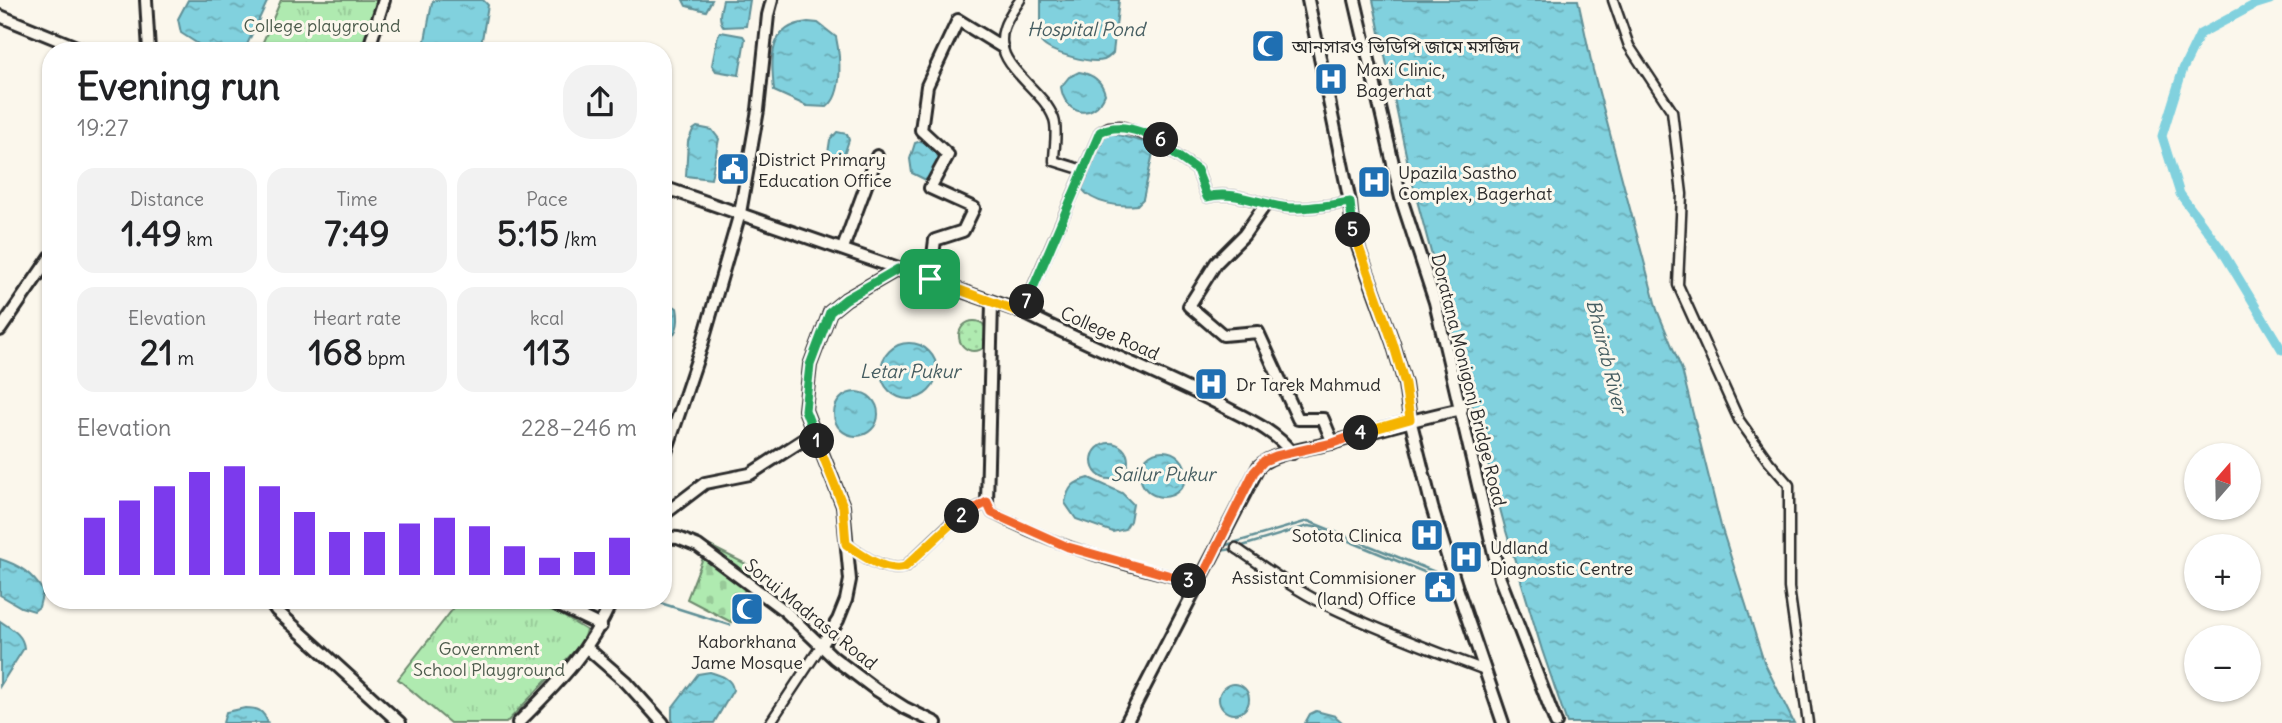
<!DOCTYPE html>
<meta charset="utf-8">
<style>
:root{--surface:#fff;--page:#f2f2f2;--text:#202124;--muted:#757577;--accent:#7c3aed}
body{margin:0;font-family:Delius,"Noto Sans Bengali",sans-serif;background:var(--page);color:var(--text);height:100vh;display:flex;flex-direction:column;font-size:26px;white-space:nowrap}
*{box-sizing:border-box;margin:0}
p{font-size:23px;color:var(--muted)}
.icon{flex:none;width:38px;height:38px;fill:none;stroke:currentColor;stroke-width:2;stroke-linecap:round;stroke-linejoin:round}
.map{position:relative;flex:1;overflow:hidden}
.drawer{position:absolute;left:42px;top:42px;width:630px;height:567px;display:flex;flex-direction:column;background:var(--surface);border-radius:28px;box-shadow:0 2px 5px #0004}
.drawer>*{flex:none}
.needle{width:46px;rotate:20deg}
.fabs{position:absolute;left:2184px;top:443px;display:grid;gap:14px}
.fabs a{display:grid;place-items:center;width:77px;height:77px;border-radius:50%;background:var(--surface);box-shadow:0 2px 5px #0004;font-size:35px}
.pin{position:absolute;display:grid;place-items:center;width:60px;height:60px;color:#fff;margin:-30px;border-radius:14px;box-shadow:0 4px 10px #0006}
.km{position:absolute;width:35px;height:35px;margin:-18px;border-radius:50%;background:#222;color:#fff;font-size:19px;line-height:35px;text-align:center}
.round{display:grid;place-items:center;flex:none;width:74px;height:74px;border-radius:28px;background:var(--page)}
.overview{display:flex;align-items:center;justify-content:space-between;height:119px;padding:0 35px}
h1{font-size:38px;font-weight:700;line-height:52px}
.stats{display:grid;grid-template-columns:repeat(3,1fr);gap:10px;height:119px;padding:7px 35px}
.stats div{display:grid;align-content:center;border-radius:18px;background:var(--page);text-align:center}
.stats b{font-size:35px;font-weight:700}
.stats small{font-size:19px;font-weight:400}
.stats p{font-size:19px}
.chart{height:196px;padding:14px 35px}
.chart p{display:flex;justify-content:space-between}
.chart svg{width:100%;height:126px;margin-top:7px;stroke:var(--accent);stroke-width:6}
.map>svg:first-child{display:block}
</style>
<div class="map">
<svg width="2282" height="723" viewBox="0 0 2282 723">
<defs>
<pattern id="grass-tufts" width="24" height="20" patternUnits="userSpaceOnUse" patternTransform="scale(1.75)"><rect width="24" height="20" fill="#afeab0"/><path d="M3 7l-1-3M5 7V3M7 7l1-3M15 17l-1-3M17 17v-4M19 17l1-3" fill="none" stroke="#97c998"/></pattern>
<pattern id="cemetery-stones" width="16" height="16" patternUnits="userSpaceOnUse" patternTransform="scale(1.75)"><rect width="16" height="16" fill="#afeab0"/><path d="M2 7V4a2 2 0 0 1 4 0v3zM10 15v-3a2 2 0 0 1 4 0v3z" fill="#97c998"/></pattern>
<pattern id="garden-dots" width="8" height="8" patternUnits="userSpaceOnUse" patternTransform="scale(1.75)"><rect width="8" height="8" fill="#afeab0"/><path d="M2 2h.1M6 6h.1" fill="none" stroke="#97c998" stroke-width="1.8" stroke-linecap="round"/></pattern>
<pattern id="water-ripples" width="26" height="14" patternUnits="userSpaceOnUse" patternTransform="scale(1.75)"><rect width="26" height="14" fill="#81d1de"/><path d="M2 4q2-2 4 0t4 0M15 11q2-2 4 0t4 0" fill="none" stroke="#6aaab4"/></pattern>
</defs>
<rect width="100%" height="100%" fill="#fbf7ec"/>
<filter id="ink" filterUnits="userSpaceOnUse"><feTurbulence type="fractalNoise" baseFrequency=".0143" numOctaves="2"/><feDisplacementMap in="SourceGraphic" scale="14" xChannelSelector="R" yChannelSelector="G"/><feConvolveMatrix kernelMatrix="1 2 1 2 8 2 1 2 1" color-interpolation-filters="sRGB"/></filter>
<g filter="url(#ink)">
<g fill="url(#grass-tufts)" stroke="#6d8a6e" stroke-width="2">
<polygon points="281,0 382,0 365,51 259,51"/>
<polygon points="460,600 536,600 586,630 582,643 506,723 450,723 398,679"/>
</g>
<polygon fill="url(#cemetery-stones)" stroke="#6d8a6e" stroke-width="2" points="708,545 754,568 731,622 687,599"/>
<circle fill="url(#garden-dots)" stroke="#6d8a6e" stroke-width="2" cx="974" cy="336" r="15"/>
<g fill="url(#water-ripples)" stroke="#5f8f96" stroke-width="2">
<polygon points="188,0 268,0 244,51 209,51 181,33 178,19"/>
<polygon points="435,0 483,0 488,5 480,51 423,51 432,3"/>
<polygon points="683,0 712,0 706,11 686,6"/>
<path d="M723,0H750L746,26L724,27C717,19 721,9 723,0Z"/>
<path d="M1041,0H1119L1113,53C1110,56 1109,58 1104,60C1091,64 1049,53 1041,42Z"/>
<polygon points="1373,0 1578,0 1593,70 1657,310 1682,370 1721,526 1764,662 1794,723 1567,723 1542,650 1506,531 1411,178"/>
<path d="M808,22L818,23L836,37C840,56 844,94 827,107L807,106L774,91C771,58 768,26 808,22Z"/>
<polygon points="721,32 743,36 745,39 739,75 716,71 712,65 718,35"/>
<path d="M1079,72C1092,74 1102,81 1105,94C1094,121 1065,116 1061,87L1069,77Z"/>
<polygon points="697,127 712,130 719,139 711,179 686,176 688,141 693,130"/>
<polygon points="837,132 847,134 849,140 843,158 832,157 828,153 830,140"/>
<path d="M1111,133L1144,142L1153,153L1143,199L1137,205C1121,207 1093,204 1082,189L1102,140L1105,135Z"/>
<path d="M921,141C944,147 942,168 926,180L912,173L910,159L915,143Z"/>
<path d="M663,299L677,308C680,323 678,336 663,344Z"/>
<circle cx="909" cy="371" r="28"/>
<circle cx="856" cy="414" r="22"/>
<circle cx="1110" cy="461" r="18"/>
<circle cx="1163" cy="474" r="23"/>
<path d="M1089,478L1122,493L1133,504L1130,521L1125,529L1113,532L1076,519L1065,503C1068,486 1074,482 1089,478Z"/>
<path d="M0,559C20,565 32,574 43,591L39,607L34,611L21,607L0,595Z"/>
<path d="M0,621C10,628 23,634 24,648L0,686Z"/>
<path d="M710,672C720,675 732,678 733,690L714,723H672V708L698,674Z"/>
<circle cx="1234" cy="699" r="15"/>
<path d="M245,708C258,708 263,710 268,723H223L226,712Z"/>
<polygon points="1316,711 1335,716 1343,723 1305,723 1310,714"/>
</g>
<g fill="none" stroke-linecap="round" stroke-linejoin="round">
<g stroke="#5f8f96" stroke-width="2.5">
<polyline points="1460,386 1482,478"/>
<polyline points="1223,546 1308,521 1450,578"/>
<polyline points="1239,547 1308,526 1315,527 1453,584"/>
<polyline points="1219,551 1233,549"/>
<polyline points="651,600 730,625"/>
</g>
<polyline stroke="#81d1de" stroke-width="9" points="2270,0 2254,5 2200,34 2183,69 2162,136 2180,194 2221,249 2282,350"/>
<defs>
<g id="street">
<path d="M1020,0C1014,9 1007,18 1004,28C991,66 1042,86 1054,119C1058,131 1054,148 1054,161L1083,170"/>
<polyline points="1613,0 1629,46 1672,111 1682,194 1678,285 1739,420 1769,462 1789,485 1789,588 1808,723"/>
<path d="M1022,312L1100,132L1109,127L1120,126L1160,140L1170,151L1197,170L1207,197C1233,189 1263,206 1289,208C1309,209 1331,205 1350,202"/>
<path d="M846,544C861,555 886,573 905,567L953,521L987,502L992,513C1057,547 1127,567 1199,583"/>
<path d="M1236,548C1265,568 1294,589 1326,605C1378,630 1431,650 1485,670"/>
<polyline points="770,723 821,646"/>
</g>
<g id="secondary">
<polyline points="146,0 149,51"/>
<polyline points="1308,0 1350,202 1353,233 1393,343 1405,384 1410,419 1432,507 1456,585 1503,723"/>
<polyline points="1355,0 1401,198 1435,302 1500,579 1556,723"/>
<polyline points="0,16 86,51"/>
<polyline points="368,51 384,0"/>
<path d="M663,187L1022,312C1086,344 1153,371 1217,403C1243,417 1274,429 1292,453"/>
<polyline points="1265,205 1244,235 1216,263 1189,306 1223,335 1258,332 1298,419 1323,419 1333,443"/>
<polyline points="843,248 877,156"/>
<polyline points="930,279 935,240 963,231 974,208 930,188 948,155 921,130 927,86 958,20 1002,47"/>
<polyline points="0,330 51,256"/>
<polyline points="663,461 701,348 740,213 758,110 768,15 772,0"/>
<polyline points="987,502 992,303"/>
<polyline points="663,515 705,483 750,474 803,440 815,437"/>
<polyline points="663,537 678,538 698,546 785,611 834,658 875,689 905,708 936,723"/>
<polyline points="269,600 276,610 400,723"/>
<polyline points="547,600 601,626"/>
<polyline points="821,646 838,620 846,600 850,580 843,506 805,410 810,365 830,312 846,299 898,269"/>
<polyline points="587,648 626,682 663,723"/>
<path d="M518,723C558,683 589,653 612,600"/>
<path d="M1126,723L1259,466C1275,451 1314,448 1335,442C1377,430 1418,418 1462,409"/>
</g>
</defs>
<use href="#street" stroke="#2b2b2b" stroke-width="13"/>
<use href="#secondary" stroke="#2b2b2b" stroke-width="16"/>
<use href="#street" stroke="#fbf7ec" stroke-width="8"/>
<use href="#secondary" stroke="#fbf7ec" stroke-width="10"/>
</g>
</g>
<g fill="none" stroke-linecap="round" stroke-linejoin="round" filter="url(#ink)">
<defs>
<polyline id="split-1" points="817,441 805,410 810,365 830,312 846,299 898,269 930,279"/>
<path id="split-2" d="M817,441L843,506L846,544C861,555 886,573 905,567L953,522L962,516"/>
<polyline id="split-3" points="962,516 987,502 992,513 1068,547 1189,581"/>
<polyline id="split-4" points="1189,581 1199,583 1254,472 1264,461 1276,456 1333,443 1361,433"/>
<polyline id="split-5" points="1353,230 1393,343 1405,384 1410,419 1361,433"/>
<path id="split-6" d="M1161,140L1170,151L1197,170L1207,197C1233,189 1263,206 1289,208C1309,209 1331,205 1350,202L1353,230"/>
<path id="split-7" d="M1027,302L1100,132C1120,122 1142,132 1161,140"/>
<polyline id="split-8" points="930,279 1014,310 1023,312 1027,302"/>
</defs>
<use href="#split-1" stroke="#fff" stroke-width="14"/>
<use href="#split-2" stroke="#fff" stroke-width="14"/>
<use href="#split-3" stroke="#fff" stroke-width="14"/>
<use href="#split-4" stroke="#fff" stroke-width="14"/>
<use href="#split-5" stroke="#fff" stroke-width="14"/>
<use href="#split-6" stroke="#fff" stroke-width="14"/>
<use href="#split-7" stroke="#fff" stroke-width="14"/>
<use href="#split-8" stroke="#fff" stroke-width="14"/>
<use href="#split-1" stroke="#22a559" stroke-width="9"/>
<use href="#split-2" stroke="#f5b400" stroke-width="9"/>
<use href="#split-3" stroke="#f0652b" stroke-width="9"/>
<use href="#split-4" stroke="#f0652b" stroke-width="9"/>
<use href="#split-5" stroke="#f5b400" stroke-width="9"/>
<use href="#split-6" stroke="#22a559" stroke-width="9"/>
<use href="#split-7" stroke="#22a559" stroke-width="9"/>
<use href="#split-8" stroke="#f5b400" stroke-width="9"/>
</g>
<defs>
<symbol id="mosque-square" viewBox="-11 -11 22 22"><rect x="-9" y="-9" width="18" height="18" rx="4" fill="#1f6fb2" stroke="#fbf7ec"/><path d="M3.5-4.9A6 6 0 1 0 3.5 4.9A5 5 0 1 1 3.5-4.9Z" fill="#fff"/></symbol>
<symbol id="hospital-square" viewBox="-11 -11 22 22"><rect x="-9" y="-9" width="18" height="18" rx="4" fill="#1f6fb2" stroke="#fbf7ec"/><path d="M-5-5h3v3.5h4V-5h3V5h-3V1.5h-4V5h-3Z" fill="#fff"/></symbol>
<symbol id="civic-square" viewBox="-11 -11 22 22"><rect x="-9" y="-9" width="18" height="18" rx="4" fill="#1f6fb2" stroke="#fbf7ec"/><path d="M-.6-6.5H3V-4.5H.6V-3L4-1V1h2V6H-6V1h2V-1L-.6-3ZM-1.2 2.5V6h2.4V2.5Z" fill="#fff"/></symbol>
</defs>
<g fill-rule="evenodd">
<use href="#mosque-square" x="1249" y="27" width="38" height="38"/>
<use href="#hospital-square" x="1312" y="60" width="38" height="38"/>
<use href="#civic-square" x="714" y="150" width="38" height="38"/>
<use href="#hospital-square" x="1355" y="163" width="38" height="38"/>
<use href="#hospital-square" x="1192" y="365" width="38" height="38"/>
<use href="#hospital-square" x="1408" y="516" width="38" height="38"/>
<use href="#hospital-square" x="1447" y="538" width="38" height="38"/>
<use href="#civic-square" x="1421" y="568" width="38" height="38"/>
<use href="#mosque-square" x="728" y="590" width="38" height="38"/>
</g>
<g text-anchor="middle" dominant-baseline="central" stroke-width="6" stroke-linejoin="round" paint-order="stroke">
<g font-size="18" fill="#4c5b4c" stroke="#fbf7ec">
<text x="322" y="25">College playground</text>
<text x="489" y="648">Government<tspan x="489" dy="21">School Playground</tspan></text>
</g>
<g font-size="18" fill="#2b2b2b" stroke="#fbf7ec" text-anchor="start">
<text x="1292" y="46">আনসারও ভিডিপি জামে মসজিদ</text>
<text x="1356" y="69">Maxi Clinic,<tspan x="1356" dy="21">Bagerhat</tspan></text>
<text x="758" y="159">District Primary<tspan x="758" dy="21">Education Office</tspan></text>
<text x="1398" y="172">Upazila Sastho<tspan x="1398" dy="21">Complex, Bagerhat</tspan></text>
<text x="1236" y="384">Dr Tarek Mahmud</text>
<text x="1402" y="535" text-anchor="end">Sotota Clinica</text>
<text x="1490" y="547">Udland<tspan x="1490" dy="21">Diagnostic Centre</tspan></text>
<text x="1416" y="577" text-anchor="end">Assistant Commisioner<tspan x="1416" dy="21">(land) Office</tspan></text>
<text x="747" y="641" text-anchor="middle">Kaborkhana<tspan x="747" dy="21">Jame Mosque</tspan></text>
</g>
<g font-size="18" fill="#2b2b2b" stroke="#fbf7ec">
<text transform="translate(1110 333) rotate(24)">College Road</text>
<text transform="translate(1469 380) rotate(76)">Doratana Monigonj Bridge Road</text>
<text transform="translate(811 614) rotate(39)">Sorui Madrasa Road</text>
</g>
<g font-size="19" font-style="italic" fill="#455d61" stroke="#fbf7ec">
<text x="1086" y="29">Hospital Pond</text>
<text transform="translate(1607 356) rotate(76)">Bhairab River</text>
<text x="910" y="371">Letar Pukur</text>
<text x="1163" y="474">Sailur Pukur</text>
</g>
</g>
</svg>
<div class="fabs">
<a><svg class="needle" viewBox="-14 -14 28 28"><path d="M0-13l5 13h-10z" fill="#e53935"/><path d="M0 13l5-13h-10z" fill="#757577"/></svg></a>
<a>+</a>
<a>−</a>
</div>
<div class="pin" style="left:930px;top:279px;background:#1e9e55"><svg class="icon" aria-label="arrive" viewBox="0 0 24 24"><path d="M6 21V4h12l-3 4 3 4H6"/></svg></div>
<b class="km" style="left:817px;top:441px">1</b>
<b class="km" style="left:962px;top:516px">2</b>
<b class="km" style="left:1189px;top:581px">3</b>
<b class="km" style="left:1361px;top:433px">4</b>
<b class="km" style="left:1353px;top:230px">5</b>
<b class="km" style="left:1161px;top:140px">6</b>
<b class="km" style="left:1027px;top:302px">7</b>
<section class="drawer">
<div class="overview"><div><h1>Evening run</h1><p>19:27</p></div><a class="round"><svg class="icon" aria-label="share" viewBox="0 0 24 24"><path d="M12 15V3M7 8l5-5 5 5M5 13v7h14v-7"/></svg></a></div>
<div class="stats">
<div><p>Distance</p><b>1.49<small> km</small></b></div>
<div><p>Time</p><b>7:49</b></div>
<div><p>Pace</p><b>5:15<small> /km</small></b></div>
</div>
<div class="stats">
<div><p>Elevation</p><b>21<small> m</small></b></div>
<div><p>Heart rate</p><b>168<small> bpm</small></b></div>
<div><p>kcal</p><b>113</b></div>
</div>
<div class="chart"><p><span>Elevation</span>228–246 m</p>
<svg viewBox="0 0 160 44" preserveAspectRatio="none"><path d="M5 44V24M15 44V18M25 44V13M35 44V8M45 44V6M55 44V13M65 44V22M75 44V29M85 44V29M95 44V26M105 44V24M115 44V27M125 44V34M135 44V38M145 44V36M155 44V31"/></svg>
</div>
</section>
</div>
